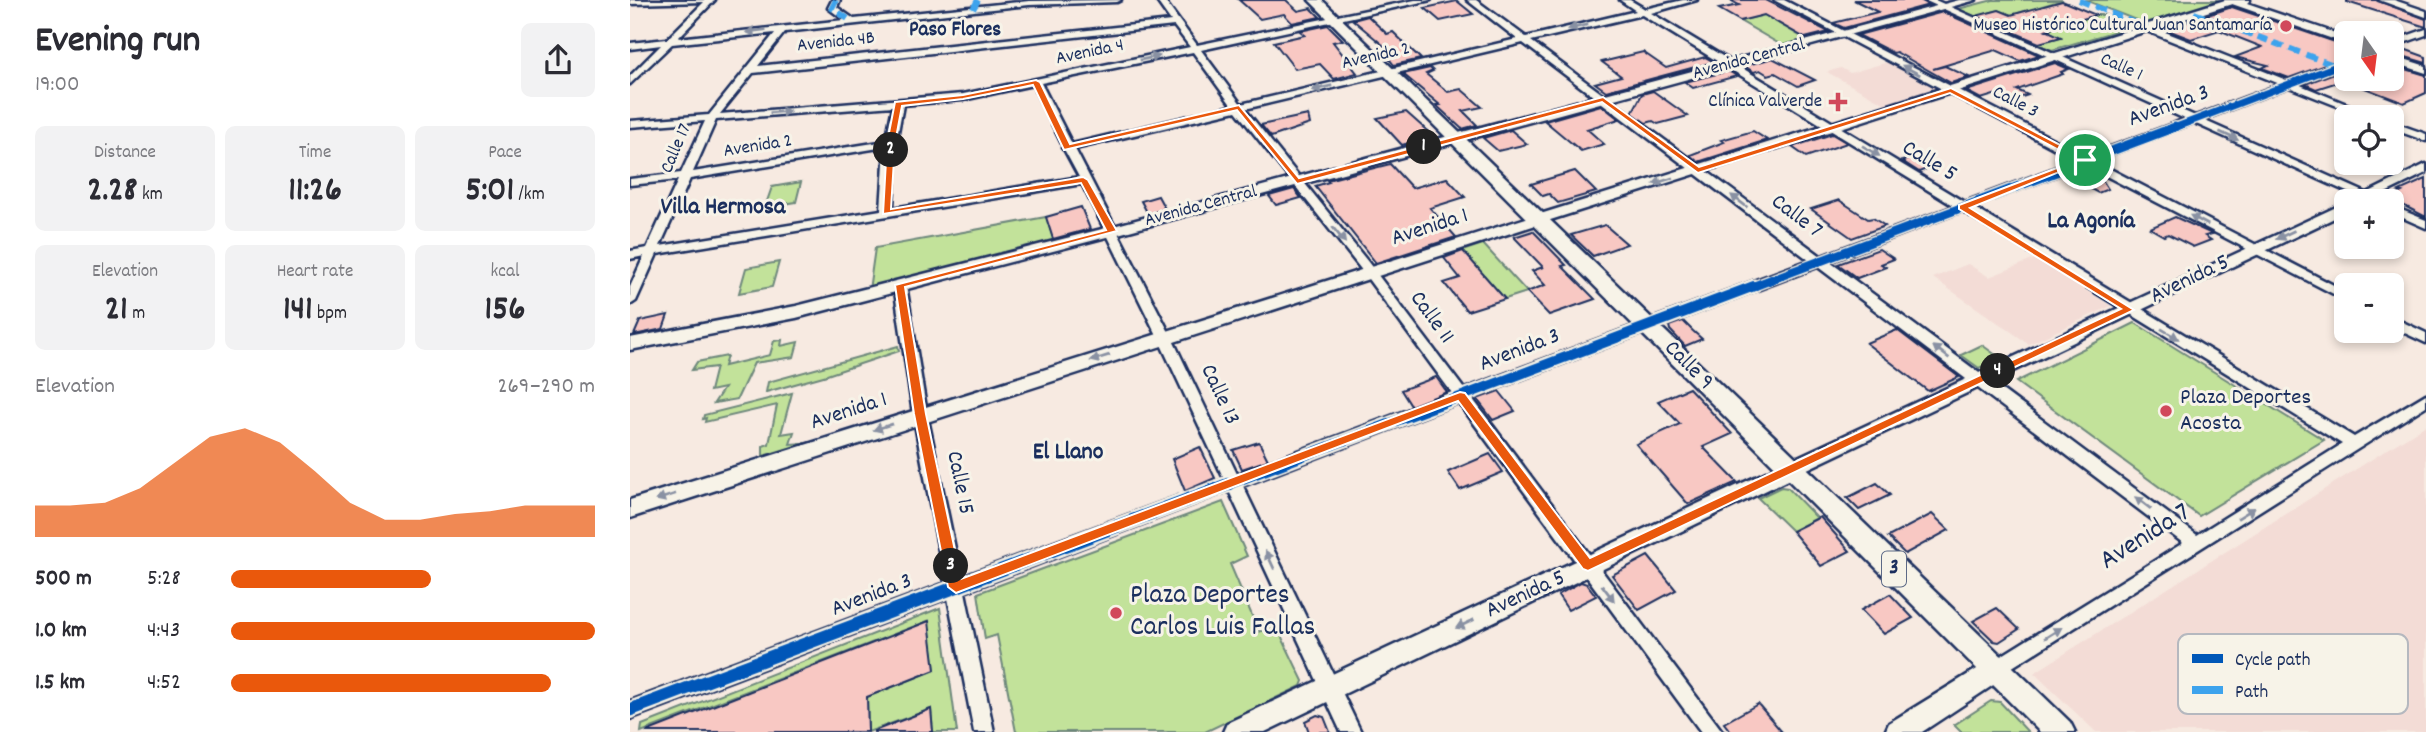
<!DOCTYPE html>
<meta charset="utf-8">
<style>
:root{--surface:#fff;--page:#f2f2f3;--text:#2b2b33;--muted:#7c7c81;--accent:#ea580c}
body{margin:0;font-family:Dekko,sans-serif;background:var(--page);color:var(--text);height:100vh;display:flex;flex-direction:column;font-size:26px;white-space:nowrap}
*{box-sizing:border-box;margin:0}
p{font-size:23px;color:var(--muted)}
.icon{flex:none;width:38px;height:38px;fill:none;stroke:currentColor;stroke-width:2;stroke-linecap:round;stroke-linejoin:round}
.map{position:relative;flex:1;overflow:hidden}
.details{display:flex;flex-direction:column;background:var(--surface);width:630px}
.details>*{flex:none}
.needle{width:46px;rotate:166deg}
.fabs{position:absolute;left:1704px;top:21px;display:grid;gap:14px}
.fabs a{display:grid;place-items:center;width:70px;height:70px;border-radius:10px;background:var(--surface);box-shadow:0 4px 10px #0003;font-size:35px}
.pin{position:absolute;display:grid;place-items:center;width:60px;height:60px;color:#fff;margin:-30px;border:4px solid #fff;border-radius:50%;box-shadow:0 2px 7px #0007}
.km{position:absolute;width:35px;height:35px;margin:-18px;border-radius:50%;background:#222;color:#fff;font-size:19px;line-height:35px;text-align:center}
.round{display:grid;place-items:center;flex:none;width:74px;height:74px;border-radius:10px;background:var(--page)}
.headline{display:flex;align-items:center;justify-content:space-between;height:119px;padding:0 35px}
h1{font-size:38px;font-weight:700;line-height:52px}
.metrics{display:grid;grid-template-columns:repeat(3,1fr);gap:10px;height:119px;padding:7px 35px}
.metrics div{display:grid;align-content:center;border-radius:10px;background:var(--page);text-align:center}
.metrics b{font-size:35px;font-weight:700}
.metrics small{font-size:19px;font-weight:400}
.metrics p{font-size:19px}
.chart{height:196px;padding:14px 35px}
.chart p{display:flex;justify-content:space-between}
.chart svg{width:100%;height:126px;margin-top:7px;fill:var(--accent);opacity:.7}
ul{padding:0 35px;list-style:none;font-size:23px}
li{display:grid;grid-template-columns:112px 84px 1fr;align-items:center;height:52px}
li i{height:18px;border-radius:9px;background:var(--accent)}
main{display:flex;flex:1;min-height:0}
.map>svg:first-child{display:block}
</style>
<main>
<section class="details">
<div class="headline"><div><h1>Evening run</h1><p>19:00</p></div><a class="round"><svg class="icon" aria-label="share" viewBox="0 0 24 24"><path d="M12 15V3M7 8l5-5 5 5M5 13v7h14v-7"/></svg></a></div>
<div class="metrics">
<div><p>Distance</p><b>2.28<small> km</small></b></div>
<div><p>Time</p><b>11:26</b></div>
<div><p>Pace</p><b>5:01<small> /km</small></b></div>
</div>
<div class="metrics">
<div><p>Elevation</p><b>21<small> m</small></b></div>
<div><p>Heart rate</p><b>141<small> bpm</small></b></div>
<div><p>kcal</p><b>156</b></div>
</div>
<div class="chart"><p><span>Elevation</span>269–290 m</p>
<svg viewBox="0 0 160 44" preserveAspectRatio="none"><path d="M0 44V33L10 33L20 32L30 27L40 18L50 9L60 6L70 11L80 21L90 32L100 38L110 38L120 36L130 35L140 33L150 33L160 33V44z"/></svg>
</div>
<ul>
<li><b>500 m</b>5:28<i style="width:55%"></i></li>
<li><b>1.0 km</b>4:43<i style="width:100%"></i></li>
<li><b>1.5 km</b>4:52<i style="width:88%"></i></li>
</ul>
</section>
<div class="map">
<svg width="1796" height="732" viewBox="0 0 1796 732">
<rect width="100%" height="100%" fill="#f7eae1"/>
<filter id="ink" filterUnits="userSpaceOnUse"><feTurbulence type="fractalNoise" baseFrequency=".0143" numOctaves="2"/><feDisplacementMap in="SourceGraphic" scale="14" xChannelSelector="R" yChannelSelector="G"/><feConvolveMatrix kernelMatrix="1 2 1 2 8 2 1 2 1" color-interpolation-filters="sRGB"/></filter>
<g filter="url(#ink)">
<g fill="#f3dcd6">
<polygon points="1258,62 1309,89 1257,105 1197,72 1211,68 1220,73"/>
<polygon points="1405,259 1481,306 1399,344 1303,278 1338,264 1359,277"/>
<polygon points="1796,425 1796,732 1466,732 1404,673"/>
</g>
<g fill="#c2e29a" stroke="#6e887c" stroke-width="2">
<path d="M1363,0H1433L1381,15L1369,10L1358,13C1383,38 1391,28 1420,40L1430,37L1416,30L1466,15H1475L1503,26L1422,50L1328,9Z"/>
<polygon points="1455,0 1590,0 1592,1 1516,24"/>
<polygon points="1134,15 1177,40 1153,46 1110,21"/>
<polygon points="171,182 166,202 135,207 142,187"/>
<polygon points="416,217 424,241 239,290 245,248"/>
<polygon points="853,244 897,292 875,299 832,251"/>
<polygon points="149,262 142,287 109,293 116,268"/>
<polygon points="1505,323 1694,440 1569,516 1386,382"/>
<polygon points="152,340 151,346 168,342 164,357 124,363 107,399 84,403 94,388 80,391 86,367 62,370 67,362 97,356 94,366 140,355 144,341"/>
<polygon points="1352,345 1370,358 1349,368 1331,355"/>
<polygon points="268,346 269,351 197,375 136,392 138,382"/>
<polygon points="162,393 151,434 164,432 160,444 175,443 133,456 133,446 139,444 147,405 75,422 76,418 73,419 74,415"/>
<polygon points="1151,487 1158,488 1187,518 1162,531 1128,498"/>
<polygon points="593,502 617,556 600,564 629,632 646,625 673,681 671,686 575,732 386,732 367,635 355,639 348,593"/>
<polygon points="310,608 327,732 303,732 301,709 238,732 237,697 305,670 298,621 11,732 12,725"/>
<polygon points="1361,701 1370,702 1398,732 1331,732 1324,725"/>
</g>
<g fill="#f8c8c3" stroke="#1b2f5e" stroke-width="2">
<polygon points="609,0 656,0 668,11 681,8 690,17 662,23 654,14 630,19"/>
<polygon points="1100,0 1136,0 1199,32 1175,38 1134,15 1110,21 1089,9 1109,5"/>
<polygon points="1224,0 1290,0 1299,5 1214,28 1203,23 1248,12"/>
<polygon points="1717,0 1746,0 1796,19 1796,27 1717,2"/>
<polygon points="827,1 843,14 810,21 795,8"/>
<polygon points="1432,1 1466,15 1416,30 1431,37 1409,43 1346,16 1369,10 1381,15"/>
<polygon points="1602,7 1717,46 1717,57 1659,78 1632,68 1638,65 1605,57 1632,47 1589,30 1561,39 1535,29"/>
<polygon points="1313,12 1409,55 1390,61 1366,50 1303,69 1315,66 1339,77 1321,83 1266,52 1263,53 1228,35"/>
<polygon points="738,16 757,34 763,32 791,59 764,65 753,51 759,50 723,20"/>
<polygon points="698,25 713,40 703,42 727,73 704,79 690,64 665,69 644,42 675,35 670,31"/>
<polygon points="1771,48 1796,57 1796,63 1762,53"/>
<polygon points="1013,52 1036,68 1075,57 1084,62 976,91 965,83 991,76 972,62"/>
<polygon points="1143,58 1144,59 1185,80 1168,86 1145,73 1138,75 1130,70 1124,72 1114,66"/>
<polygon points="1425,63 1439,69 1431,72 1433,74 1387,90 1398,95 1380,101 1367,94 1351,99 1336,91"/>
<polygon points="1762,65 1796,75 1796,93 1774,103 1714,80 1686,89 1675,84 1717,68 1717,79 1747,79 1762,85"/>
<polygon points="800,68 803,71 796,74 818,92 831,89 852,107 833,111 847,125 832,129 806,105 810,105 773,74"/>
<polygon points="1098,71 1107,76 1063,88 1055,82"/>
<polygon points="1023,91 1058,116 1028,124 1023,121 1016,123 1002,113 1012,94"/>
<polygon points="971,105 989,119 957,129 974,144 951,151 915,121"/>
<polygon points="776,112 803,136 772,145 747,118"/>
<polygon points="678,115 680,124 641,137 631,125"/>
<polygon points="881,130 897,144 868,151 853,138"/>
<polygon points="1123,131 1137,140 1068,162 1060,155 1094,142 1091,140"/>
<polygon points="1202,134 1217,143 1176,157 1162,147"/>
<polygon points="1285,157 1302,167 1289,172 1272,161"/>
<polygon points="760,164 782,188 817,178 835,197 800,208 826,237 746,263 685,186 699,182 697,180"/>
<polygon points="945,171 966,192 928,203 919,194 913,196 901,184"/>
<polygon points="1439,174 1469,175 1478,189 1468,193 1435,175"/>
<polygon points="1796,179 1796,217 1759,198 1772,192 1769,191"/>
<polygon points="664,189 671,198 646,205 639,196"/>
<polygon points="528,196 535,209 518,214 511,201"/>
<polygon points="1209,200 1238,219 1243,218 1255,226 1222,238 1181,209"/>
<polygon points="451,207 460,229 423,239 416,217"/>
<polygon points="1545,217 1582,234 1575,236 1581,240 1563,247 1538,234 1534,236 1520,228"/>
<polygon points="975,225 997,244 963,256 941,235"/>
<polygon points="903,231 936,265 932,266 965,299 919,315 897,292 915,285 902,271 913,267 884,237"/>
<polygon points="1249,249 1264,259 1251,264 1256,267 1227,278 1208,264"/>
<polygon points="833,251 875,299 837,311 814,283 830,278 814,258"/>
<polygon points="38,315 33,329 4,335 10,321"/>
<polygon points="1053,321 1063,331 1072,339 1055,346 1040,330 1039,326"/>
<polygon points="1267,330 1329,377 1298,391 1236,343"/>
<polygon points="806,377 817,392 781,406 771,390"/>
<polygon points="1059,388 1102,434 1073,447 1107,482 1058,504 1006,444 1050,424 1028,401"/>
<polygon points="869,391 885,411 863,420 847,399"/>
<polygon points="629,442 638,460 612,469 603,450"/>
<polygon points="570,447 585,478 555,491 542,459"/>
<polygon points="860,454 873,472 830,490 818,472"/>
<polygon points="1247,483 1260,495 1229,510 1217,498"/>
<polygon points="1302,514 1319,530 1275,554 1258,537"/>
<polygon points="1190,517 1220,551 1191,566 1162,531"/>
<polygon points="1018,556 1046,590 1009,610 982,575"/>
<polygon points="951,582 957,584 966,596 938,610 928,595"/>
<polygon points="1260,594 1283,618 1254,634 1231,610"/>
<polygon points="1367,608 1389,629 1369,642 1364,641 1343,621"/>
<polygon points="299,621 305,670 237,697 238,732 16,732"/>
<polygon points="1128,704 1152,732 1101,732 1094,723"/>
<polygon points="301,709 303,732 244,732 244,731"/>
<polygon points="687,715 694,717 700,732 679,732 675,721"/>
</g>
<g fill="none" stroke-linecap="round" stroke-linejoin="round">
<defs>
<g id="minor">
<path d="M0,0H85L48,38L214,20L198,8L202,0H210L207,7L224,19L399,1L491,0L487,2L399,5L155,32L128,66L541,21L526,0H534L567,45L785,0H801L571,50L611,104L887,39L837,0H846L896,37L1006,11L990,0H1000L1015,9L1053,0H1067L1021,13L1334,202L1446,160L1144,0H1154L1456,156L1555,119L1294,0H1305L1565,116L1650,84L1514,30V26H1520L1659,81L1717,59V65L1668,84L1748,117H1735L1659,87L1573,120L1750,199L1752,201H1737L1564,123L1465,161L1717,292V301L1455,165L1343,207L1724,437L1796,394V406L1365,678L1358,676L1356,670L1358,664L1553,543L1188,267L842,398L1093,732H1071L829,403L613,486L731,732H711L599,491L335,592L364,732H344L318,598L0,719V701L315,583L283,414L264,285L266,282L270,281L276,285L297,414L331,577L594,479L528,338L452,184L27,254L6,301L0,305V287L14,256L0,259V251L17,248L48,180L0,185V179L51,173L75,121L0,127V121L79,115L145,33L42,44L0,84V76L31,45L0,49V43L37,39L74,2L0,4ZM1012,15L1324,206L1191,256L901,41ZM544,26L560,47L333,94L90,114L123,73ZM893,43L1179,260L834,389L738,262L615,109ZM563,52L602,106L442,144L411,83ZM403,85L433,146L432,148L435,151L449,177L263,208L266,143L273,105L333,100ZM263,106L256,141L63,172L86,120ZM606,111L730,268L822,393L607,474L542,338L445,149ZM255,147L251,210L30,246L60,179ZM1333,211L1712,444L1567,535L1200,262Z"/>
<polygon points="1796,29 1796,35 1762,47 1762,41"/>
<polygon points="1762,122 1796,134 1796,141 1762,129"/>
<polygon points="1762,206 1796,220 1796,228 1762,213"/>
<polygon points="1762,317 1796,333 1796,343 1762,327"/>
</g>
<g id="tertiary">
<polygon points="1329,0 1346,0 831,141 826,142 820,138 821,135"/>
<polygon points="1595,0 1620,0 1617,3 1717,37 1717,44 1602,4 914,222 909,223 902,219 904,216"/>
<polygon points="1749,0 1764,0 1796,11 1796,17"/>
<polygon points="1762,55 1796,66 1796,73 1762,62"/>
<polygon points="1796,164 1796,173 1739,201 1721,201"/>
<polygon points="1717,202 1717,212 1169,473 1162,475 1155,473 1152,468 1155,463"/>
</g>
<g id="secondary">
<polygon points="826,134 831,135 831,141 488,234 166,318 0,350 0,338 166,306 476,228"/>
<polygon points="909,214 917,219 915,222 0,518 0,500"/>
<polygon points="1162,460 1170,462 1173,468 1170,474 635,732 593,732 597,723"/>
<polygon points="1365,658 1374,662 1378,670 1374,678 1292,732 1255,732 1259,723"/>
</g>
<polygon id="primary" points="679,0 692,0 1440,722 1445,732 1410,732"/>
</defs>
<use href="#minor" stroke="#1b2f5e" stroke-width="5"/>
<use href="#tertiary" stroke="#1b2f5e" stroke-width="5"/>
<use href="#secondary" stroke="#1b2f5e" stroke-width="5"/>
<use href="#primary" stroke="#1b2f5e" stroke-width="5"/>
<use href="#minor" fill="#f7f3e8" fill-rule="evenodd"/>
<use href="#tertiary" fill="#f7f3e8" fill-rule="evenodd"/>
<use href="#secondary" fill="#f7f3e8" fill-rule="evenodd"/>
<use href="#primary" fill="#f7f3e8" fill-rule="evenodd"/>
<g stroke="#3da3ed" stroke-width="6" stroke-dasharray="11 6" stroke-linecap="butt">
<polyline points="206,0 202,8 221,21"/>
<polyline points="1449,0 1517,28"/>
<polyline points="343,9 348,0"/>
<polyline points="1564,13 1706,66"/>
</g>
<defs>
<polyline id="cycleway-far3" points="1541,129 1717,62"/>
<polyline id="cycleway-far2" points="1119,288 1545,127"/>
<polyline id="cycleway-far1" points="594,486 1124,286"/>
<polyline id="cycleway" points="0,710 599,484"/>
</defs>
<use href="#cycleway-far3" stroke="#f7f3e8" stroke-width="10"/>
<use href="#cycleway-far2" stroke="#f7f3e8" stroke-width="12"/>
<use href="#cycleway-far1" stroke="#f7f3e8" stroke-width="15"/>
<use href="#cycleway" stroke="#f7f3e8" stroke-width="18"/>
<use href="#cycleway-far3" stroke="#0057b8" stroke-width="7"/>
<use href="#cycleway-far2" stroke="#0057b8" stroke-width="9"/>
<use href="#cycleway-far1" stroke="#0057b8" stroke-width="10"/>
<use href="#cycleway" stroke="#0057b8" stroke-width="13"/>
</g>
<defs><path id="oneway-solid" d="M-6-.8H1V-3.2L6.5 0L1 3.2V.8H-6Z" transform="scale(1.75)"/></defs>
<g fill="#8991a3">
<use href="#oneway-solid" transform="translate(948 27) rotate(167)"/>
<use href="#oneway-solid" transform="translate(126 31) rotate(173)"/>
<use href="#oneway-solid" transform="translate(520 58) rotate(-12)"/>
<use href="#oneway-solid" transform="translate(1281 70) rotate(-152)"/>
<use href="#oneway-solid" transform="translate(692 88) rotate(167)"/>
<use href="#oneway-solid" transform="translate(150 112) rotate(-4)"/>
<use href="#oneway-solid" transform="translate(1599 136) rotate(24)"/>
<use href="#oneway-solid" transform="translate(1241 151) rotate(31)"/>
<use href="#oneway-solid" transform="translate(1033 181) rotate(163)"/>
<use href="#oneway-solid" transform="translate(1109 201) rotate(-143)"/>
<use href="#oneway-solid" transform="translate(1569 220) rotate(-152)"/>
<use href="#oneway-solid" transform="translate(709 235) rotate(51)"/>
<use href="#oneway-solid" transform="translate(1655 235) rotate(155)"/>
<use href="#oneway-solid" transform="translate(1540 334) rotate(31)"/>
<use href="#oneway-solid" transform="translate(1311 352) rotate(-143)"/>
<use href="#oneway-solid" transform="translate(470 358) rotate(163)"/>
<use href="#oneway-solid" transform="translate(253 427) rotate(162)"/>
<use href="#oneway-solid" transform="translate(36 497) rotate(162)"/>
<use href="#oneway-solid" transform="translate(1513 503) rotate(-143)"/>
<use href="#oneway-solid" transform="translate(1616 513) rotate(-32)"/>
<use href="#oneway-solid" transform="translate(640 560) rotate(-115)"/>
<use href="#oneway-solid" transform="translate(978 593) rotate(53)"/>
<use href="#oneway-solid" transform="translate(835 624) rotate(155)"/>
<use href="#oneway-solid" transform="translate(1423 633) rotate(-32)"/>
</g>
</g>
<path fill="#ea580c" stroke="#fff" stroke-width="2" fill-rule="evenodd" d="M406,80L410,82L440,144L609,105L669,178L973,97L1069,167L1321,88L1459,160L1340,208L1504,310L958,571L953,569L828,401L326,593L318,587L284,414L265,285L476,230L451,183L253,214L257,143L265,102L333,95ZM403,85L434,150L607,110L667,184L972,102L1068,173L1320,93L1448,160L1329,205V209L1491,309L960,558L835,393L830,392L331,579L296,414L275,287L487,231L458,180L453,177L261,209L265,143L272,106L333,99Z"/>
<g fill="#d1495b" stroke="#f7f3e8" stroke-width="2.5">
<circle cx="1656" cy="26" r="7"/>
<path d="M1204.5 91.5h7v7h7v7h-7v7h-7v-7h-7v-7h7z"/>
<circle cx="1536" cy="411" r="7"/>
<circle cx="486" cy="613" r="7"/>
</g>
<g text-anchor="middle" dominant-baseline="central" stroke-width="6" stroke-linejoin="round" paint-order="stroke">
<g font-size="19" fill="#1b2f5e" stroke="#f7f3e8" text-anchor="end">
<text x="1642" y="26">Museo Histórico Cultural Juan Santamaría</text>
<text x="1192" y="102">Clínica Valverde</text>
</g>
<g font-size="19" fill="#1b2f5e" stroke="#f7f3e8">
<text transform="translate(206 43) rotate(-6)">Avenida 4B</text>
<text transform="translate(460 53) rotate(-12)">Avenida 4</text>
<text transform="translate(746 57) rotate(-13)">Avenida 2</text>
<text transform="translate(1119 60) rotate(-15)">Avenida Central</text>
<text transform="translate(1491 68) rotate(24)">Calle 1</text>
<text transform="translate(1385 103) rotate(27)">Calle 3</text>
<text transform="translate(128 147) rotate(-9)">Avenida 2</text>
<text transform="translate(47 149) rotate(-67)">Calle 17</text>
<text transform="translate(571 207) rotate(-15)">Avenida Central</text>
</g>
<g font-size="21" font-weight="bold" fill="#1b2f5e" stroke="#f7f3e8">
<text x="325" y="31">Paso Flores</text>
</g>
<rect fill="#f7f3e8" stroke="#5d6a87" stroke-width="2" x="1252" y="551.5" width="24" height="35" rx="5"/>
<g font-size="21" font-weight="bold" fill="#1b2f5e">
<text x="1264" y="569">3</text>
</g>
<g font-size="23" fill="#1b2f5e" stroke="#f7f3e8">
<text transform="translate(1539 107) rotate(-20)">Avenida 3</text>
<text transform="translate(1299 162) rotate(31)">Calle 5</text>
<text transform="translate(1166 217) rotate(37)">Calle 7</text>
<text transform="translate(800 228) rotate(-18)">Avenida 1</text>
<text transform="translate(1560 280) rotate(-26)">Avenida 5</text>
<text transform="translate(801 318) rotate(54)">Calle 11</text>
<text transform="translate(890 351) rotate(-21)">Avenida 3</text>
<text transform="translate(1058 366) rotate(45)">Calle 9</text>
<text transform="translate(589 395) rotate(65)">Calle 13</text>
<text transform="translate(219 412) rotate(-18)">Avenida 1</text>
<text transform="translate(329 483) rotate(78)">Calle 15</text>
<text transform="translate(896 595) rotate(-25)">Avenida 5</text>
<text transform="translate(242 596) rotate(-21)">Avenida 3</text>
</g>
<g font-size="23" fill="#1b2f5e" stroke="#f7f3e8" text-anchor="start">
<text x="1550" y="398">Plaza Deportes<tspan x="1550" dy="26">Acosta</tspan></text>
</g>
<g font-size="24" font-weight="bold" fill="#1b2f5e" stroke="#f7f3e8">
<text x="93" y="208">Villa Hermosa</text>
<text x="1461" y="222">La Agonía</text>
<text x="438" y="453">El Llano</text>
</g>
<g font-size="28" fill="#1b2f5e" stroke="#f7f3e8">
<text transform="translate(1516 538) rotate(-32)">Avenida 7</text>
</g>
<g font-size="28" fill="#1b2f5e" stroke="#f7f3e8" text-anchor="start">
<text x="500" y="597">Plaza Deportes<tspan x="500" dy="32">Carlos Luis Fallas</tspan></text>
</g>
</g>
<rect x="1548" y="634" width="230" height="80" rx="10" fill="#f7f3e8" stroke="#b5b8bf" stroke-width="2"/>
<rect x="1562" y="654" width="31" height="9" fill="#0057b8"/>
<rect x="1562" y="686" width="31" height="8" fill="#3da3ed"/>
<g font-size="19" fill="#1b2f5e">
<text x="1605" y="665">Cycle path</text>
<text x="1605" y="697">Path</text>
</g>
</svg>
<div class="fabs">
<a><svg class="needle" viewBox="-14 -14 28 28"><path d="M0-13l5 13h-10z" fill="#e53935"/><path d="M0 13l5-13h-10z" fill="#7c7c81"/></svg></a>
<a><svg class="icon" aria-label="locate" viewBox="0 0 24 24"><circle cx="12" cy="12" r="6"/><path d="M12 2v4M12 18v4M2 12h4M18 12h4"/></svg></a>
<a>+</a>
<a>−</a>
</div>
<div class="pin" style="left:1455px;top:160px;background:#1e9e55"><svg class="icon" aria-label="arrive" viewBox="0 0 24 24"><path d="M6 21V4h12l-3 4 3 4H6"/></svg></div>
<b class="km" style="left:794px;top:147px">1</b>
<b class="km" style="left:261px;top:150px">2</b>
<b class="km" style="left:321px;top:566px">3</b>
<b class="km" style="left:1368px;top:371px">4</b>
</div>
</main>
